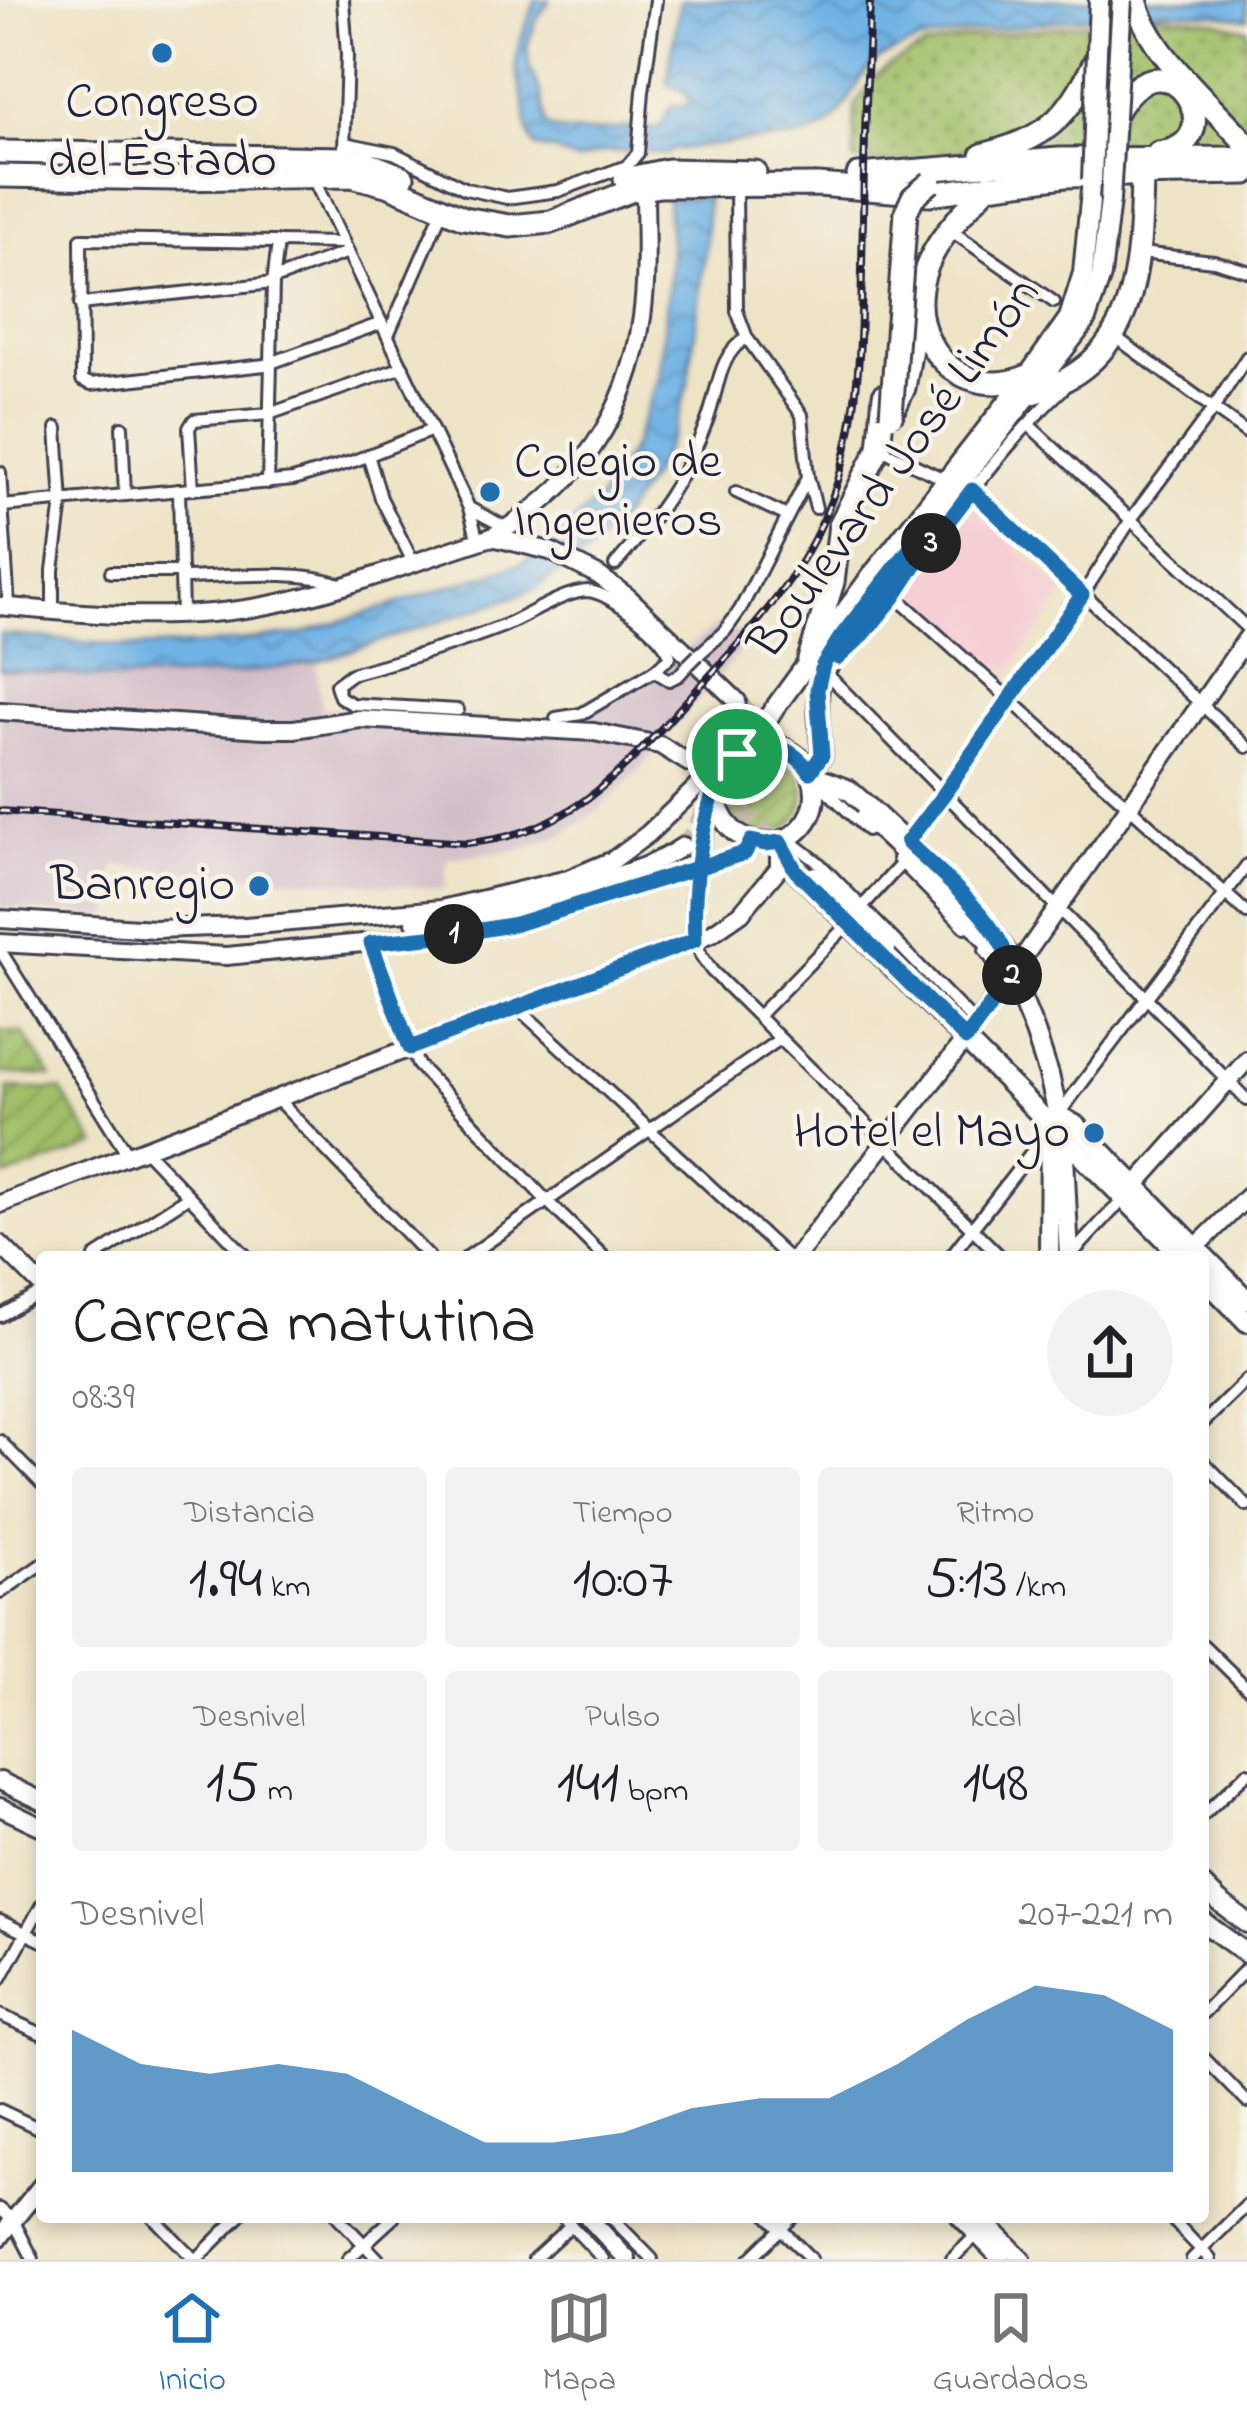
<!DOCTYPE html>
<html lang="es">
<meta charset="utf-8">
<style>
:root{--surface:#fff;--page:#f2f2f2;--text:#202124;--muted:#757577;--line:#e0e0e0;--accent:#1f6fb2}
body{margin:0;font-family:"Indie Flower",sans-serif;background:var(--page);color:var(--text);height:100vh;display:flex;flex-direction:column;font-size:45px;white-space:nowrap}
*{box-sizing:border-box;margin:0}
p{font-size:39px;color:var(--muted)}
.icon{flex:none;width:66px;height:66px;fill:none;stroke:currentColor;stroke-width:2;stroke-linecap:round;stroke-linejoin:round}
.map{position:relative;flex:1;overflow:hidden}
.sheet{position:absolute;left:36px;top:1251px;width:1173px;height:972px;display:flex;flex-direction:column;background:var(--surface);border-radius:12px;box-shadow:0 6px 18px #0003}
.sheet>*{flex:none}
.pin{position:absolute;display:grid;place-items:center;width:102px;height:102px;color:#fff;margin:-51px;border:6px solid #fff;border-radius:50%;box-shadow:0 3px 12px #0007}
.km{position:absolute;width:60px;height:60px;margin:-30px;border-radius:50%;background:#222;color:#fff;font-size:33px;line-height:60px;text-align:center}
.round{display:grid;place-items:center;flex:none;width:126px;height:126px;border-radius:63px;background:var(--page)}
.summary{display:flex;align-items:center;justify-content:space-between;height:204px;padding:0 36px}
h1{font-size:66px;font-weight:600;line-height:90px}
.metrics{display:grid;grid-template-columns:repeat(3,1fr);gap:18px;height:204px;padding:12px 36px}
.metrics div{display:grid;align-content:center;border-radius:12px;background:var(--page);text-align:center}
.metrics b{font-size:60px;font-weight:600}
.metrics small{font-size:33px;font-weight:400}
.metrics p{font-size:33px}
.chart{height:336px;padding:24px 36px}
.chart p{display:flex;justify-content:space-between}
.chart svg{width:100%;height:216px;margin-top:12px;fill:var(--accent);opacity:.7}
.tabs{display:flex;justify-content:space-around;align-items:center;height:168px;border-top:3px solid var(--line);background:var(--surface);font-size:33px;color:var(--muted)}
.tabs a{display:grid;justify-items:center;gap:6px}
.tabs .on{color:var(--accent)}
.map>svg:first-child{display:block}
</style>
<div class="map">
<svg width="1247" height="2259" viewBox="0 0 1247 2259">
<defs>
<pattern id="grass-dots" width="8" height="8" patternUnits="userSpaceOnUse" patternTransform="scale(3)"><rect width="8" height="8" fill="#a1bf67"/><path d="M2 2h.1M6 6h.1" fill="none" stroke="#839b56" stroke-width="1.8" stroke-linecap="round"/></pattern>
<pattern id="garden-furrows" width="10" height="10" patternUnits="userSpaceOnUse" patternTransform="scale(3)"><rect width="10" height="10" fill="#a1bf67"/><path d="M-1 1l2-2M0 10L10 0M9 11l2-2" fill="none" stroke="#839b56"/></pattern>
<pattern id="water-waves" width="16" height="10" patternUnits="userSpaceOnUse" patternTransform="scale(3)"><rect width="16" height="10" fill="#71b3e5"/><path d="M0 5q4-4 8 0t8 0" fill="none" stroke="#5c91bb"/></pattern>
</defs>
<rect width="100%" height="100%" fill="#f7f3e8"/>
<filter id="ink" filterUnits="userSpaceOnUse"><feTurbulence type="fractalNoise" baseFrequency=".00833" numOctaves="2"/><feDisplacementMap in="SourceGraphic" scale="24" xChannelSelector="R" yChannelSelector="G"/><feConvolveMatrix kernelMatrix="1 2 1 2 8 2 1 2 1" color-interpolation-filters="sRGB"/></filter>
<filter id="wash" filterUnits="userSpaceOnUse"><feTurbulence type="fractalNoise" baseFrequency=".004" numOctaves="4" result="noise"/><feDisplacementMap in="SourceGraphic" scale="48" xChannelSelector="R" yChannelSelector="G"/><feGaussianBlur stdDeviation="2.7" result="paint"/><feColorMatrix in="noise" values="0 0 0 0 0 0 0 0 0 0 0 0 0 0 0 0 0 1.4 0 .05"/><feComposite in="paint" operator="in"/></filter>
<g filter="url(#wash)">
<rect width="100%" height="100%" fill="#ede3c5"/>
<polygon fill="#f6cfd5" points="970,502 1065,592 1005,680 904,587"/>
<polygon fill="#d1bdc8" points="719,623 749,640 641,768 601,808 563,835 518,850 447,859 445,889 114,866 110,917 0,908 0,669 121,679 229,675 316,662 322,709 571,723 644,683"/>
<polygon fill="url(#grass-dots)" stroke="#627051" stroke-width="3" points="1152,15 1205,19 1247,29 1247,148 1155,144 961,150 922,160 885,164 854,160 855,104 877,76 890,65 926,47 961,39"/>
<g fill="url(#garden-furrows)" stroke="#627051" stroke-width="3">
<circle cx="765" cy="794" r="39"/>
<polygon points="0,1031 23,1033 51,1076 0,1073"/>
<polygon points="8,1088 61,1090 96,1145 5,1177"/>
</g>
<g fill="url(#water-waves)" stroke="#4a6a90" stroke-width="3">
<path d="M535,0H550L536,21L527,46L529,66L541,94L546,125C568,139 605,130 630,127V151L602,152L576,161L555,151L536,148C524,133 528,119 524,103C521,90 517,79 516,65C515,45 530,20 535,0Z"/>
<path d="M680,0H1247V19C1165,3 1082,17 1001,29C963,34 919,38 885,56C860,69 853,100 834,120C810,145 770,138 738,142C717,145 697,148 675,149L666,154L647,152L648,128H659L672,105L684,107L690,102L684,91L667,83Z"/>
<polygon points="667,198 707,198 706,246 693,346 688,383 674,432 651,476 623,516 584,556 532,591 316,662 229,675 121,679 0,669 0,634 135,647 214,644 301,634 521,564 557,538 600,497 633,446 659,377 671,263"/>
</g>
</g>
<g filter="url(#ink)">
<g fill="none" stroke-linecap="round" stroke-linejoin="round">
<g stroke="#c4bca9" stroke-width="16" stroke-dasharray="16 8" stroke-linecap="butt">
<polyline points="737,701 864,816"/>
<polyline points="689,763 815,875"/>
<path d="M683,846C703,817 708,806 698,771"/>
</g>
<defs>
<g id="street">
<polyline points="343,0 347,55 344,149"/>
<polyline points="345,143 394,153 466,189 507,198 558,191 627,166 638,153 643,91 656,0"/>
<polyline points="313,178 469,508 478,541"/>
<polyline points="736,185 737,311 747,338 802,415 808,477 816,508"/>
<polyline points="950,230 1054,302"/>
<polyline points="344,243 81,239 82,380 91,384 265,365 382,323"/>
<polyline points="1140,253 1214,261 1247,271"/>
<polyline points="274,279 348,252"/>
<polyline points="80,304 273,283"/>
<polyline points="388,335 442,211"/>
<polyline points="1114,336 1247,433"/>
<path d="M1067,385C1000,447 948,523 895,596C874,624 847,646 827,674L1247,1100"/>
<polyline points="1029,425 1247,628"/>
<polyline points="122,427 125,495"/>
<polyline points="879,448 946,480"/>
<polyline points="368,455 381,498 414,564"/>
<polyline points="0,472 9,607"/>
<polyline points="268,483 273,283 278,243"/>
<polyline points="193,489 189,428 194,420 269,414 403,367"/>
<polyline points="179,490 182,615"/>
<polyline points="972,490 1247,747"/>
<polyline points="736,492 787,516"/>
<polyline points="2,506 293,480 354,461 432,430"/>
<polyline points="469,508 507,528"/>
<path d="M615,565C654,521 686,477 707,421C718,393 718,353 747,338"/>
<polyline points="111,572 182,572"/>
<path d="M182,578C226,577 302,568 342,585"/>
<polyline points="895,596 1247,913"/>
<polyline points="53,612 53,570 62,503 57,428"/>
<polyline points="698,655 725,631 740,610 808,477"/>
<path d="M458,710L352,704L340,697L336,685L351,674C402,660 452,646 501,627C525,618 562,592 587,591C609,591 667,637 670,657L654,671"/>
<polyline points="556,718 581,714 654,671 669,680 679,675 688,665"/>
<polyline points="820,784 867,830"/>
<polyline points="788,839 819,863 976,1024"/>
<polyline points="907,842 944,794 1063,625 1132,518 1213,409 1247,357"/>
<polyline points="898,859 965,927"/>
<polyline points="862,907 902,863"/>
<polyline points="695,940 702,957 712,971 1001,1257"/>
<polyline points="371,943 418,1065 546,1200 604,1257"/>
<polyline points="0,950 129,1156"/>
<polyline points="985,950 1000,971 1012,976"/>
<polyline points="518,1008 787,1257"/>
<polyline points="758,1016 848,924"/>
<polyline points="278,1100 429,1257"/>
<polyline points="1058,1115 1247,865"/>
<polyline points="145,1150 247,1257"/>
<polyline points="1071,1255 1124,1198"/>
<polyline points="95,1257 189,1196"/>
<polyline points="467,1257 780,1039"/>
<polyline points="950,1257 1048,1131"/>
<polyline points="0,1316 42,1292"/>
<polyline points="1203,1423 1247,1380"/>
<polyline points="0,1441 42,1484"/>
<polyline points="1203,1461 1247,1506"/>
<polyline points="0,1593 42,1564"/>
<polyline points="1203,1645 1247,1688"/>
<polyline points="1203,1815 1247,1773"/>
<polyline points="0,1921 42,1941"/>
<polyline points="0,1980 42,1904"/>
<polyline points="1203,2013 1247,1968"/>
<polyline points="0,2015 42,2034"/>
<polyline points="1203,2057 1247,2102"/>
<polyline points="0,2110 42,2130"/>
<polyline points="0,2209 13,2220 33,2259"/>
<polyline points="153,2217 194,2259"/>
<polyline points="338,2217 378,2259"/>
<polyline points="563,2217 603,2259"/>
<polyline points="611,2217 652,2259"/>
<polyline points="769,2217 811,2259"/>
<polyline points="1170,2217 1210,2259"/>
<polyline points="197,2259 239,2217"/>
<polyline points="348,2259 394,2217"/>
<polyline points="534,2259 571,2225"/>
<polyline points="750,2259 793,2217"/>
<polyline points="952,2259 995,2217"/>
<polyline points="1192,2259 1247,2205"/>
</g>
<g id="secondary">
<polyline points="492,537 550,551 598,575 628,597 737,701"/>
<path d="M0,606C89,615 180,622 269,605C346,590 417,560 492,537C578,487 628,416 642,317C648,274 645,230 645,187"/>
<polyline points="0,711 263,729 294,729 360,719 594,732 660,745 689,763"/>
<polyline points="864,816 953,900 998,955"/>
<polyline points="815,875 887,949"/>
<polyline points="0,919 154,929 245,926 441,909 568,879 613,860 648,834 696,788 724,768"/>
<path d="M415,922C475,920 531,902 588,884C621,874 654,866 683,846"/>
<path d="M695,940C692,890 699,837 717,790"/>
<polyline points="0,943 226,956 458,934 516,924 745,853 750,841"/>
<polyline points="1135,1186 1247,1060"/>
<polyline points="0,1204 712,933 741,913 779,868 779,842"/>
<polyline points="0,1244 42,1286"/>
<polyline points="1188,1255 1247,1197"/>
<polyline points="796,1257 966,1039 1247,638"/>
<polyline points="0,1781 42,1801"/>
<polyline points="0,1807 42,1827"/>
<polyline points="588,2217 627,2259"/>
<polyline points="960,2217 1001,2259"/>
<polyline points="980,2217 1022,2259"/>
<polyline points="0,2237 42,2185"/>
</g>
<g id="primary">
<circle cx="766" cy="794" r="49"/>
<polyline points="737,754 753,738 866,583 1028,376 1069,318 1083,273 1092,180"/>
<path d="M810,772L822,755C818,705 810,682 840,638L1085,322L1101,276L1110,200"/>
<polyline points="812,776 849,790 865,804 955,889 992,930 1007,953 1012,976 1035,1032 1049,1075 1063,1136 1069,1257"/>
<polyline points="780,842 796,871 1183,1257"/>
<polyline points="1058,1115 1077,1126 1247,1300"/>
<polyline points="1049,1257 1050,1129 1056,1119"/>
<polyline points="1203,1277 1247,1322"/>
<polyline points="1203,1886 1219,1902 1247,1923"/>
<polyline points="1203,1922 1247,1954"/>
</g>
<g id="highway">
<path d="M1136,0C1150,56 1211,102 1247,145"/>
<path d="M1116,112C1167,22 1239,144 1158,153"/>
<polyline points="0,152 343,158 368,163 403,177"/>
<path d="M982,155C1045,139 1067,120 1095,61"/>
<polyline points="858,175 1059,159 1247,158"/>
<polyline points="0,176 174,179 352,176 390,186 464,218 510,226 551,222 630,191 660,186 818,185 929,194 1065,176 1247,173"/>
<polyline points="625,179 668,170 755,172"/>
<path d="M989,185C965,211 934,240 924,275C904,342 961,404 1028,376"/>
<path d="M1030,394C1138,363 1140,270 1142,176"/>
<polyline points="893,412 904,388 917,315"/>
<polyline points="809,659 833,582 840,525 879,448 884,395"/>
</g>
</defs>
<use href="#street" stroke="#403f50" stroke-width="16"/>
<use href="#secondary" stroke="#403f50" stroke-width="22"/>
<use href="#primary" stroke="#403f50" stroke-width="24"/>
<use href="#highway" stroke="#403f50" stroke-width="27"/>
<use href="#street" stroke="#fff" stroke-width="10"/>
<use href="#secondary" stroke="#fff" stroke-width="16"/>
<use href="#primary" stroke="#fff" stroke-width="18"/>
<use href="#highway" stroke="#fff" stroke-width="21"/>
<defs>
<path id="rail" d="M0,811L467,843C561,835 611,784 671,718C721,662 778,608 813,541C866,442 860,328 863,219C864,146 867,73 870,0"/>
</defs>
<use href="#rail" stroke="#22223b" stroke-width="8"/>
<use href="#rail" stroke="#f7f3e8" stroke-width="3" stroke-dasharray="9" stroke-linecap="butt"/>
<defs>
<polyline id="street-bridge" points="688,665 698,655"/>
<g id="primary-bridge">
<polyline points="1092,180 1099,0"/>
<polyline points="1110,200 1122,0"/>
</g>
<polyline id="highway-bridge" points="891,416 906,212 913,197 931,182"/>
</defs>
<use href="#street-bridge" stroke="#403f50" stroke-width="16" stroke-linecap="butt"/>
<use href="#primary-bridge" stroke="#403f50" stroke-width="24" stroke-linecap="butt"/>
<use href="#highway-bridge" stroke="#403f50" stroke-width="27" stroke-linecap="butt"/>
<use href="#street-bridge" stroke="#fff" stroke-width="10"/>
<use href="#primary-bridge" stroke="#fff" stroke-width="18"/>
<use href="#highway-bridge" stroke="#fff" stroke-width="21"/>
</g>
</g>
<g fill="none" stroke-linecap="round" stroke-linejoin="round" filter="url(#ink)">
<defs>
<path id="route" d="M737,754C701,787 692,893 695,940L410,1048L371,943L458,934L516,924L745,853L751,841L765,844L780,842L796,871L966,1039L1012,976C1007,926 942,876 907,842L944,794L1082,595L972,490L916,564L895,596L863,635L838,658L894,580L909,550L840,638L823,665L817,690L822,755L810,772C791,745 766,739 737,754"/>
</defs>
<use href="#route" stroke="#fff" stroke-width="24"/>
<use href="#route" stroke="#1f6fb2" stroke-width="15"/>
</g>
<g fill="#1f6fb2" stroke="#f7f3e8" stroke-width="4.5">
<circle cx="162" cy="53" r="12"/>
<circle cx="490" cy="492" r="12"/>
<circle cx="259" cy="886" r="12"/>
<circle cx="1094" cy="1133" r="12"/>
</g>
<g text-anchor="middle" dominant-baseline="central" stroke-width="9" stroke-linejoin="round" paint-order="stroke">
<g font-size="51" fill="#22223b" stroke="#f7f3e8" text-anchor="end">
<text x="162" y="103" text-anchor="middle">Congreso<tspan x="162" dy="59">del Estado</tspan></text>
<text x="514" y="463" text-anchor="start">Colegio de<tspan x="514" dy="59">Ingenieros</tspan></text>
<text x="235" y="886">Banregio</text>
<text x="1070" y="1133">Hotel el Mayo</text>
</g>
<g font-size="51" fill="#22223b" stroke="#f7f3e8">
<text transform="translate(896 469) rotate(-54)">Boulevard José Limón</text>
</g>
</g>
</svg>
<div class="pin" style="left:737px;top:754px;background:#1e9e55"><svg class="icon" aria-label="arrive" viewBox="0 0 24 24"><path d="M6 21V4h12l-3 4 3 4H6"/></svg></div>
<b class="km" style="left:454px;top:934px">1</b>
<b class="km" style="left:1012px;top:975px">2</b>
<b class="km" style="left:931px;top:543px">3</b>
<section class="sheet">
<div class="summary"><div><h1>Carrera matutina</h1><p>08:39</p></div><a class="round"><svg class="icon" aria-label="share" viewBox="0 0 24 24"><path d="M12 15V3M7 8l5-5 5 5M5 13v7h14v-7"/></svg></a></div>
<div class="metrics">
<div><p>Distancia</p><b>1.94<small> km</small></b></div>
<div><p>Tiempo</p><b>10:07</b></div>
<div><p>Ritmo</p><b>5:13<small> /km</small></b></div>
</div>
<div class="metrics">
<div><p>Desnivel</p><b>15<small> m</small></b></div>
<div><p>Pulso</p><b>141<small> bpm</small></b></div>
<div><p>kcal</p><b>148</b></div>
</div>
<div class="chart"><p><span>Desnivel</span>207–221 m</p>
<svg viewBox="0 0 160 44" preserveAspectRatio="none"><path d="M0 44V15L10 22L20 24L30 22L40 24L50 31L60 38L70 38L80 36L90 31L100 29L110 29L120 22L130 13L140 6L150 8L160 15V44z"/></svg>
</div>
</section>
</div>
<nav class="tabs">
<a class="on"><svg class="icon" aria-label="home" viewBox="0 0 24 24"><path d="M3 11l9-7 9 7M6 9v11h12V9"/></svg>Inicio</a>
<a><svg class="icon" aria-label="map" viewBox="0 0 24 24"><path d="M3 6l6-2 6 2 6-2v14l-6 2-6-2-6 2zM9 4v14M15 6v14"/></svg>Mapa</a>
<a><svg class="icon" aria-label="saved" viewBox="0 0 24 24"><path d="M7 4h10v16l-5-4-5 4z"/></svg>Guardados</a>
</nav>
